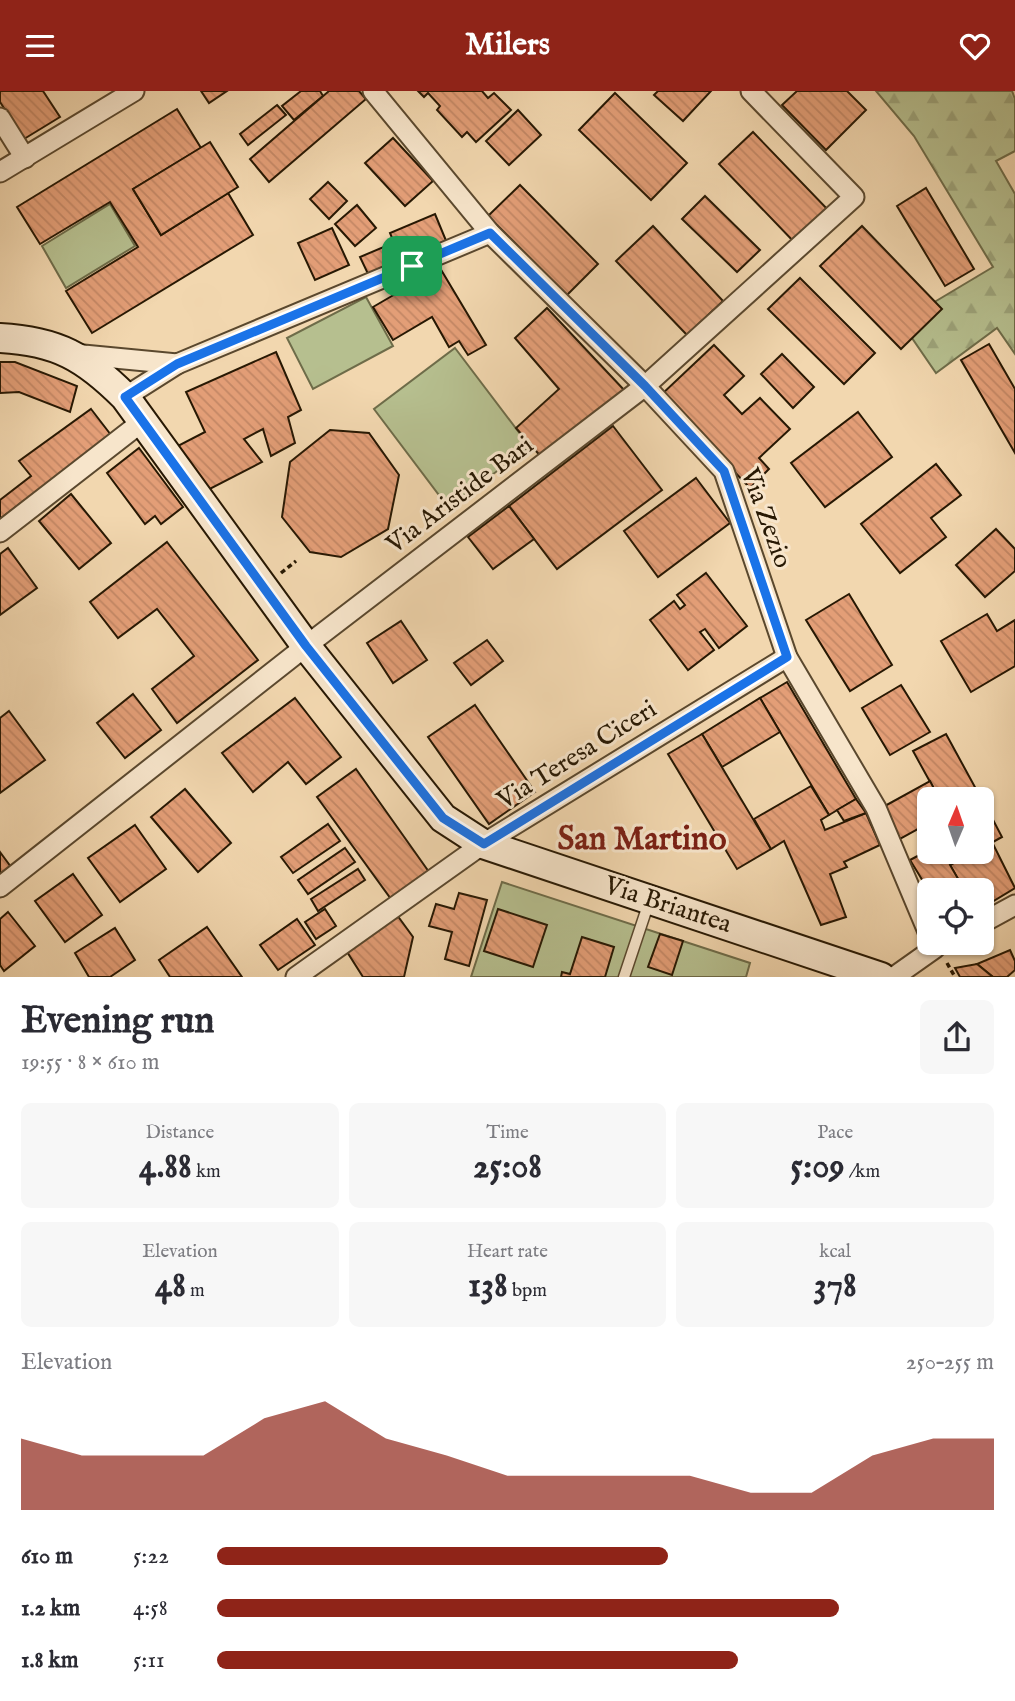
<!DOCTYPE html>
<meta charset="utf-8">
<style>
:root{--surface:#fff;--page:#f7f7f7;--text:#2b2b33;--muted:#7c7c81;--accent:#8f2418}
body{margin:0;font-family:"IM FELL English",serif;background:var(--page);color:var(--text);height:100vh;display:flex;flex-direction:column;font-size:26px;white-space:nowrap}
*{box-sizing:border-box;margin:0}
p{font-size:23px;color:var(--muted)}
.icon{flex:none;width:38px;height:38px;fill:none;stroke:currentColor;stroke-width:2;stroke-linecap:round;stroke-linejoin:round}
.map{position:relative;height:886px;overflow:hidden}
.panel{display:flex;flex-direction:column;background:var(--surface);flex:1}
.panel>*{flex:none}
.needle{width:46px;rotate:2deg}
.fabs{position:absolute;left:917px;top:696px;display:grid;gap:14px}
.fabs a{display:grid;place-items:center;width:77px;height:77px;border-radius:10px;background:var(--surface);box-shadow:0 2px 5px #0004;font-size:35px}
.pin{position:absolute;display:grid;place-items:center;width:60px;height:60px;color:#fff;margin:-30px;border-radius:14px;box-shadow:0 4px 10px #0006}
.round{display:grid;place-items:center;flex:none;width:74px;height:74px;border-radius:10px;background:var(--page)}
.headline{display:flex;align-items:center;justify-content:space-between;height:119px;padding:0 21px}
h1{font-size:38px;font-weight:700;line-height:52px}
.stats{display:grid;grid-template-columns:repeat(3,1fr);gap:10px;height:119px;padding:7px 21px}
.stats div{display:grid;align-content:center;border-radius:10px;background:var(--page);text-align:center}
.stats b{font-size:35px;font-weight:700}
.stats small{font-size:19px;font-weight:400}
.stats p{font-size:19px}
.chart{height:196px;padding:14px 21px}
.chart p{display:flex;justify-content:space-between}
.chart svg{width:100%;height:126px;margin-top:7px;fill:var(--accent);opacity:.7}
ul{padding:0 21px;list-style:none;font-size:23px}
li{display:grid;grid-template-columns:112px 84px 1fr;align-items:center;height:52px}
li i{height:18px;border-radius:9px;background:var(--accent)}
header{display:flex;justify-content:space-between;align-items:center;height:91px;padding:0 21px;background:var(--accent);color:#fff;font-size:32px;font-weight:700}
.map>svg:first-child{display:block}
</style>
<header><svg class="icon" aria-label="menu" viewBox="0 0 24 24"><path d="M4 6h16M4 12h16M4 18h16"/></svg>Milers<svg class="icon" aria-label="heart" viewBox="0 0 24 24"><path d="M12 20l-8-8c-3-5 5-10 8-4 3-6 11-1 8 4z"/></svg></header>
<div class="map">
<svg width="1015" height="886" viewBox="0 0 1015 886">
<defs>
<pattern id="forest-firs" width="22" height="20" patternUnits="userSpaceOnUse" patternTransform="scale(1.75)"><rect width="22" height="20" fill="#b6bf8f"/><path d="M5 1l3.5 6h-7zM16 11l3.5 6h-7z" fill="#9ca37a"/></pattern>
<pattern id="building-back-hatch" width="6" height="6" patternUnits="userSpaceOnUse" patternTransform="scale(1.75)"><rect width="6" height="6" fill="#e39e77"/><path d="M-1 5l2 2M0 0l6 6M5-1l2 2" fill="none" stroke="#c38765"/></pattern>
</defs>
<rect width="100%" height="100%" fill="#f2d7af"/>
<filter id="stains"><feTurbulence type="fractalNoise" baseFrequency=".00286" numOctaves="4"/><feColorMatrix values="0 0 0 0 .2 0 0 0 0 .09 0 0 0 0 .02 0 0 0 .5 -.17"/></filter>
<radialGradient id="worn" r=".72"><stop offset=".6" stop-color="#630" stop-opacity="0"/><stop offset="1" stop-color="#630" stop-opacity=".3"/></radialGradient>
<polygon fill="url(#forest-firs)" stroke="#6e6c49" stroke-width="2" points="876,0 1012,0 1015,8 1015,60 996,70 1015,103 1015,263 997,237 936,282 901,231 993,176 914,45"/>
<g fill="#b6bf8f" stroke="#6e6c49" stroke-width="2">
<polygon points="110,113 135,155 66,197 42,155"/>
<polygon points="366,206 393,255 313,298 287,247"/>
<polygon points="455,257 530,356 448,416 374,318"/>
<polygon points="502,791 750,872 746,886 471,886"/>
</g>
<g fill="url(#building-back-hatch)" stroke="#271803" stroke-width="2">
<polygon points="0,0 43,0 60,26 24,48 0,11"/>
<polygon points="201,0 227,0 209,12"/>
<polygon points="301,0 320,0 323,5 294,29 282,15"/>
<polygon points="329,0 359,0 366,8 269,91 250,68"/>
<polygon points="418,0 482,0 488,7 494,2 511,19 476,51 467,41 462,46 437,19 440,15 428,2 424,6"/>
<polygon points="658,0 711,0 683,30 654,4"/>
<polygon points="797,0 847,0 866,19 826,59 782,14"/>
<polygon points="615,2 687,72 651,109 579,39"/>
<polygon points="277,14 286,24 248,54 240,43"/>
<polygon points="177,18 201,57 133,98 161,144 228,102 253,144 92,242 66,200 138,156 110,111 40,153 17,116"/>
<polygon points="518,19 541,44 509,74 486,50"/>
<polygon points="753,41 831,122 797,154 719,73"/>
<polygon points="393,47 433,90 405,115 365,72"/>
<polygon points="210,51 238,96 161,144 133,98"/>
<polygon points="328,91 347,110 329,128 310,108"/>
<polygon points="520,94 598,173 567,204 488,125"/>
<polygon points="926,97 974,178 945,195 897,115"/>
<polygon points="705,105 760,159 737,181 682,128"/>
<polygon points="357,114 376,137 355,155 335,133"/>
<polygon points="435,123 447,152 402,171 390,142"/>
<polygon points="653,135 723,210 687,244 616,170"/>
<polygon points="862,135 942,218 901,258 820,175"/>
<polygon points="332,137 349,174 315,189 298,152"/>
<polygon points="393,152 401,171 369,185 360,166"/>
<polygon points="440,177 486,254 468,264 459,250 449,256 432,226 393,249 373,216"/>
<polygon points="800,187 875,262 844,293 768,218"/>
<polygon points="547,217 625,300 543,368 516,337 559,298 515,247"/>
<polygon points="989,253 1015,298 1015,362 961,269"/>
<polygon points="714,254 744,285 724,304 742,323 760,307 790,338 759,367 769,378 750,397 661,304"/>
<polygon points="276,261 301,319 288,326 295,352 271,365 263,338 244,348 262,371 200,403 168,360 205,341 186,301"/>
<polygon points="782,263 814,296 793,317 761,283"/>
<polygon points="0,271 15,271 77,295 70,321 19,301 0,302"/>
<polygon points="91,318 111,344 0,428 0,409 31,385 19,370"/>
<polygon points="858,321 892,366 825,416 791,372"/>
<polygon points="613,335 662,399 557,478 509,415"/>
<polygon points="330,339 369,342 399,384 388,438 341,466 310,461 282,426 290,371"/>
<polygon points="139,357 183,416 161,433 155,425 145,433 107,382"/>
<polygon points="936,373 961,404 931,427 946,446 900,482 861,433"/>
<polygon points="696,387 730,432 658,486 624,440"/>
<polygon points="71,403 111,452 79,478 39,430"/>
<polygon points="509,415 534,448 493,478 468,446"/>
<polygon points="996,438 1015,458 1015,480 985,506 956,474"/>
<polygon points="167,451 258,569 177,632 152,598 194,565 157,518 118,547 90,511"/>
<polygon points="8,457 37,497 0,524 0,463"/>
<polygon points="706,482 747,535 719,557 705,538 700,541 714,559 688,579 650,529 674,510 680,518 685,514 677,504"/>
<polygon points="849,503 892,574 850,600 806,529"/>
<polygon points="987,523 997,540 1015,529 1015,575 971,601 941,550"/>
<polygon points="401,530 427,569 393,592 367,552"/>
<polygon points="487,549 503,570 471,594 454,572"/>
<polygon points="787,591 856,708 829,724 760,607"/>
<polygon points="901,594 930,641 890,664 862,617"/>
<polygon points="133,603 161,639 125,667 97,632"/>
<polygon points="295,607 341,666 306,693 288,671 253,701 222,662"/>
<polygon points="760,607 780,641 722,676 702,643"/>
<polygon points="475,614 535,701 489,733 428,646"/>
<polygon points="9,620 45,669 0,702 0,627"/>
<polygon points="702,643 771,758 737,778 668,663"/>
<polygon points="946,643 982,709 940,709 913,660"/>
<polygon points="356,678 429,781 391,808 317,706"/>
<polygon points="930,690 940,709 929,709 929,732 900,748 883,716"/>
<polygon points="811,695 829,724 821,729 825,739 866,722 880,754 844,771 847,776 830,783 846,826 821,834 784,750 771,758 754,728"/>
<polygon points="185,698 231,752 198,781 151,726"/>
<polygon points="856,708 866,722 844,730 837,719"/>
<polygon points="991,725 1002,746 982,757 982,730"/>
<polygon points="328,733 340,750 293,782 281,766"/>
<polygon points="135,734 166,778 120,811 88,767"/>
<polygon points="992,751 1015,797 982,817 982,800 965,800 950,774 973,761 982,761 982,757"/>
<polygon points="345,757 355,771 308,803 298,789"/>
<polygon points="929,759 929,761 968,761 970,763 950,774 965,800 929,800 910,769"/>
<polygon points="0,761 11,776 0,784"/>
<polygon points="358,778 365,789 318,820 311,808"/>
<polygon points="73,783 102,824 65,851 35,810"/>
<polygon points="459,802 487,809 469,875 445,868 452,841 429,835 436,813 454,818"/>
<polygon points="325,818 336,835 316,848 305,831"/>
<polygon points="498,818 547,834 533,876 484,860"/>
<polygon points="8,821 35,855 4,880 0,874 0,828"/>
<polygon points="397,824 413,846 404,886 363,886 344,856"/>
<polygon points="297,828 315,854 278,879 260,854"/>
<polygon points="207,836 242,886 170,886 159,869"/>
<polygon points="115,837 135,869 110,886 89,886 75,862"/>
<polygon points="660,843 683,850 672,884 648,876"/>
<polygon points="582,846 614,856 605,886 561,886 562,881 570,883"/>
<polygon points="1010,859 1015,870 1015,879 1007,886 993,886 977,873"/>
<polygon points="977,873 993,886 960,886 955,877"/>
</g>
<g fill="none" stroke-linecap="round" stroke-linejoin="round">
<defs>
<polyline id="lane" points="624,886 649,811"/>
<g id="street">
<polyline points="373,0 490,142 645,295 724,380 787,566 876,717 929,843"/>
<polyline points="0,27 25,67"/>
<polyline points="0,81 134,0"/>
<polyline points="73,263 177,273 490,142"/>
<polyline points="125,306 177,273"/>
<polyline points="0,441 143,330"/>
<polyline points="0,796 306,555 645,295 854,106 751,0"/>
<polyline points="982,832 1015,814"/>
<polyline points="296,886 483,753 787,566"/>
<polyline points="894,886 935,857 933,852"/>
</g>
<path id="secondary" d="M0,247C57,250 85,266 125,306L306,555L443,727L483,753L881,886"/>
</defs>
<use href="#lane" stroke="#5a482e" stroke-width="13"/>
<use href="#street" stroke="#5a482e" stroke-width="23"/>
<use href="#secondary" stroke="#271803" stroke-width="32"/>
<g stroke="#271803" stroke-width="3.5" stroke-dasharray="5 3.5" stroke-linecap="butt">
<polyline points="281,482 296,470"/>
<polyline points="947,872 955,886"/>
</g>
<use href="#lane" stroke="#f7e5cb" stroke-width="10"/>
<use href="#street" stroke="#f7e5cb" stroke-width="19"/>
<use href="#secondary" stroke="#f7e5cb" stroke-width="28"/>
</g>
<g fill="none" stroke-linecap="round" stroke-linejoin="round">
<defs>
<polygon id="route" points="490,142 645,295 724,380 787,566 484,753 443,727 306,555 125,306 177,273"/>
</defs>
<use href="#route" stroke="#fff" stroke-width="14"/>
<use href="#route" stroke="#1a73e8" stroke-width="9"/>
</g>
<g text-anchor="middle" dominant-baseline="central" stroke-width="6" stroke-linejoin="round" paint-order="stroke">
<g font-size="26" fill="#271803" stroke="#f7e5cb">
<text transform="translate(460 404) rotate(-37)">Via Aristide Bari</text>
<text transform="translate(766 427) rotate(70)">Via Zezio</text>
<text transform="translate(577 664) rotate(-32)">Via Teresa Ciceri</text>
<text transform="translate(668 814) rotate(18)">Via Briantea</text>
</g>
<g font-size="33" font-weight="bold" fill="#7a1f14" stroke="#f7e5cb">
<text x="642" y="749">San Martino</text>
</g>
</g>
<rect width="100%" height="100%" filter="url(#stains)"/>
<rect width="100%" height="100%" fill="url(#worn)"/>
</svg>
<div class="fabs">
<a><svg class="needle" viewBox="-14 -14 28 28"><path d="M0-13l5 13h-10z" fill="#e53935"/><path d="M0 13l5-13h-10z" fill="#7c7c81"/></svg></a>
<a><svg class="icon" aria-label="locate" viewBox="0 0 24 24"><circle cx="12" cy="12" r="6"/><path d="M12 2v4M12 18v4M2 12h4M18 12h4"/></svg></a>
</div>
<div class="pin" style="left:412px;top:175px;background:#1e9e55"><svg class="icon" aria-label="arrive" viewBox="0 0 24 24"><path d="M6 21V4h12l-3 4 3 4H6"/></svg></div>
</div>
<section class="panel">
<div class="headline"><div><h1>Evening run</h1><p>19:55 · 8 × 610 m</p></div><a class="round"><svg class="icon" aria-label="share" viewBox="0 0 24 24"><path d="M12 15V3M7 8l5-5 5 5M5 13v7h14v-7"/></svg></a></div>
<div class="stats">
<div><p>Distance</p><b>4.88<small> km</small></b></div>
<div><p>Time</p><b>25:08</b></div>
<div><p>Pace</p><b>5:09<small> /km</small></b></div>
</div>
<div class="stats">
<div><p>Elevation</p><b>48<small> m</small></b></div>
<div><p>Heart rate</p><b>138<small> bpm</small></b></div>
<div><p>kcal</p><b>378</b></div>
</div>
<div class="chart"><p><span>Elevation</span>250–255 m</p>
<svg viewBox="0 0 160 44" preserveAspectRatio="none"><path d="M0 44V19L10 25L20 25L30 25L40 12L50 6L60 19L70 25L80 32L90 32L100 32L110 32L120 38L130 38L140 25L150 19L160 19V44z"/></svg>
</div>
<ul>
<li><b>610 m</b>5:22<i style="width:58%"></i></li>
<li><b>1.2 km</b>4:58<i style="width:80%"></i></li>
<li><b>1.8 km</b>5:11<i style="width:67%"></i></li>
</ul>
</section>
